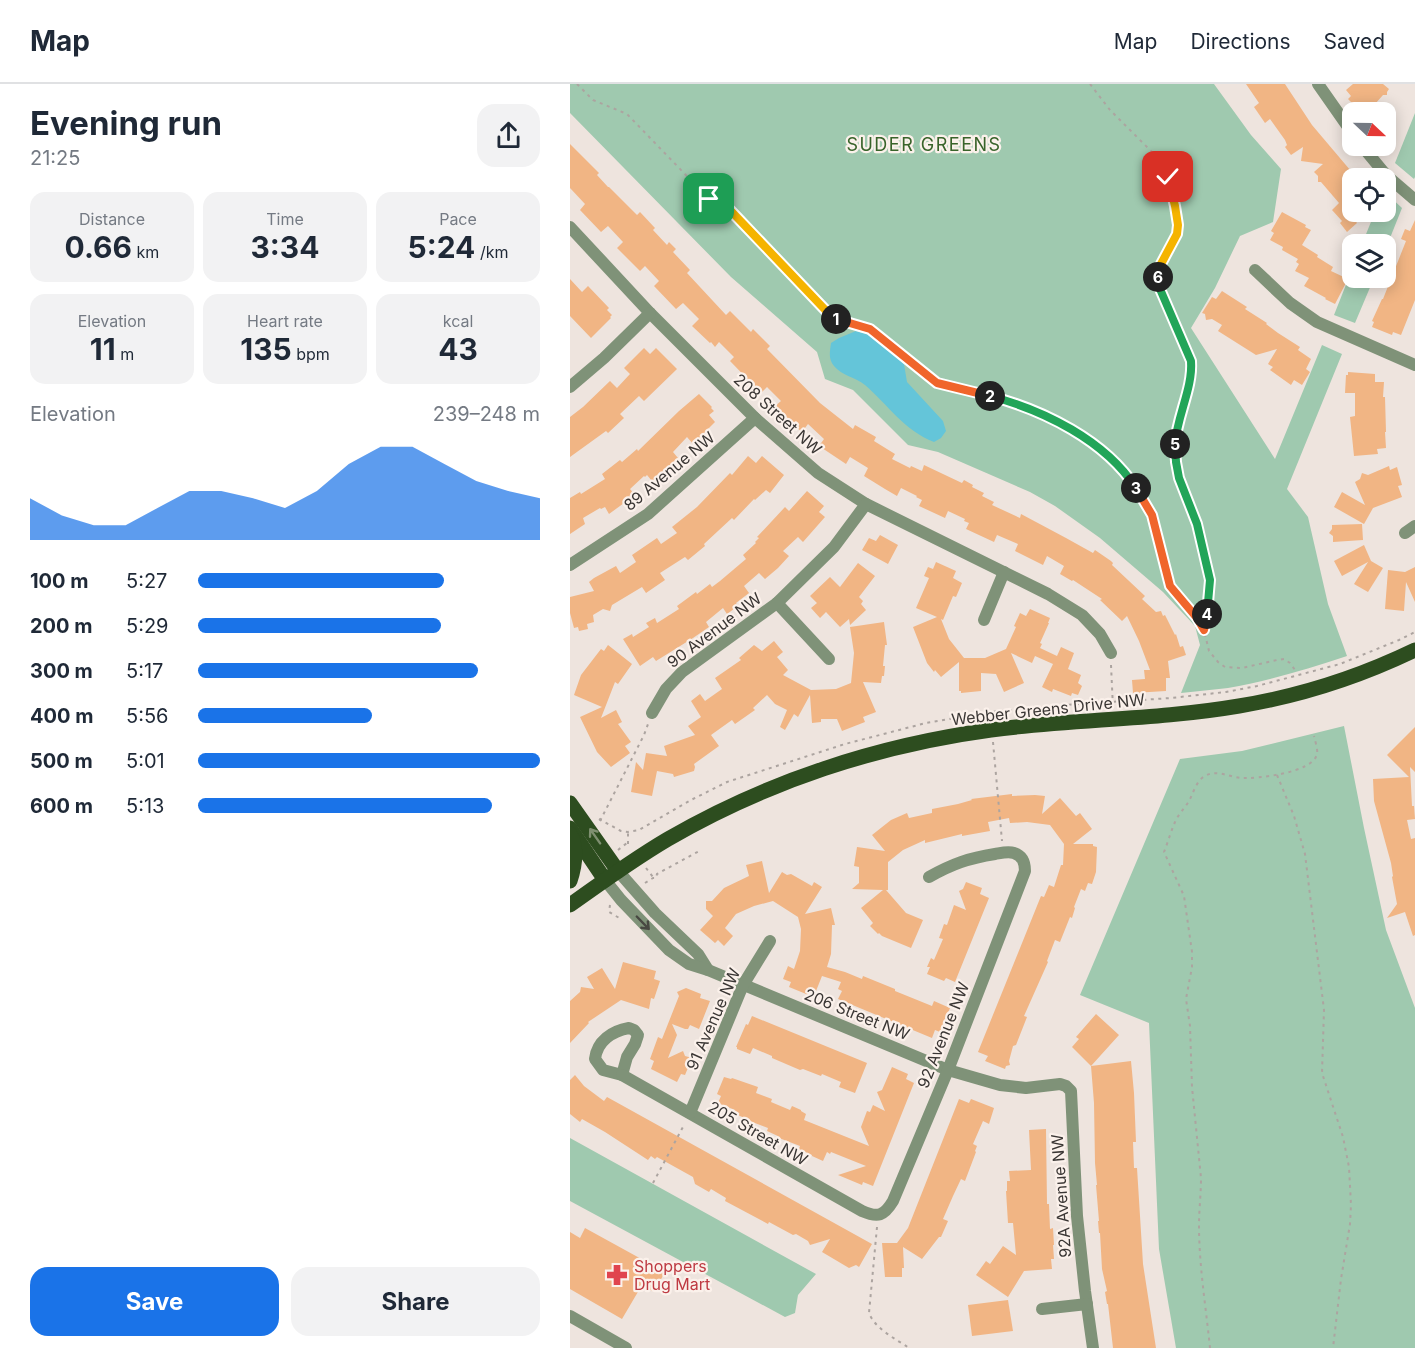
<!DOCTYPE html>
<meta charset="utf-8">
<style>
:root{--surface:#fff;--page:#f2f2f3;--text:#1f2937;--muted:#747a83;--line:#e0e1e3;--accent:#1a73e8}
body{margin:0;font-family:Inter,sans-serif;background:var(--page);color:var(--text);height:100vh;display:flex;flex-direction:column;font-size:22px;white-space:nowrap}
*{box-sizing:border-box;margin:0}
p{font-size:20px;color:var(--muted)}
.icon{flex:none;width:33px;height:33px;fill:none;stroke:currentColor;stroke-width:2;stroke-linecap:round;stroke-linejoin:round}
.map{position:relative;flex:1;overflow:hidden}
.details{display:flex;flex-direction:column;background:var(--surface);width:570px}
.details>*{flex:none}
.needle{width:39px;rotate:112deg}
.fabs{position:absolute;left:772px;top:18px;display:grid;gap:12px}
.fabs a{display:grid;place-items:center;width:54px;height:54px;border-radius:12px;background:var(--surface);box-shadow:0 3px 15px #0003;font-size:30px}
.pin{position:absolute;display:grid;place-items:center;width:51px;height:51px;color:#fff;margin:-26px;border-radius:12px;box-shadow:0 3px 9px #0006}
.km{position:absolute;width:30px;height:30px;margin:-15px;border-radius:50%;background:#222;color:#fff;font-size:16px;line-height:30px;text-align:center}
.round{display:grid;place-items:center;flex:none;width:63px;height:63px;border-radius:18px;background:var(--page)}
.head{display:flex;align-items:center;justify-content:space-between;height:102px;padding:0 30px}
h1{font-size:33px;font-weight:700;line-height:45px}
.metrics{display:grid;grid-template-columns:repeat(3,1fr);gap:9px;height:102px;padding:6px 30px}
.metrics div{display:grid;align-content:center;border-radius:15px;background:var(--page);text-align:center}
.metrics b{font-size:30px;font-weight:700}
.metrics small{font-size:16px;font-weight:400}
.metrics p{font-size:16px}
.chart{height:168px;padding:12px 30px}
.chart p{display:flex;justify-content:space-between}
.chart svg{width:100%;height:108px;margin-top:6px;fill:var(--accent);opacity:.7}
.button{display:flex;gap:12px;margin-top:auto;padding:12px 30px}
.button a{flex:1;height:69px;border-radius:18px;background:var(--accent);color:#fff;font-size:24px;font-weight:700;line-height:69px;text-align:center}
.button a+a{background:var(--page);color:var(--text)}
ul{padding:0 30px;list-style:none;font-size:20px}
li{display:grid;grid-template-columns:96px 72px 1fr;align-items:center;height:45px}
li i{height:15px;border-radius:8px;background:var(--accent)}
header{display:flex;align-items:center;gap:36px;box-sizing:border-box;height:84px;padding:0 30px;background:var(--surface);border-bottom:2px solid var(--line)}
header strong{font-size:28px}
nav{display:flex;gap:33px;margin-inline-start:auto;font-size:21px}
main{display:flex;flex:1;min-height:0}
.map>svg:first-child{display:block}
</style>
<header>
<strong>Map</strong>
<nav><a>Map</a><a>Directions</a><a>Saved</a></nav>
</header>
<main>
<section class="details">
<div class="head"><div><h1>Evening run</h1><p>21:25</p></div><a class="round"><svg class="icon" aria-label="share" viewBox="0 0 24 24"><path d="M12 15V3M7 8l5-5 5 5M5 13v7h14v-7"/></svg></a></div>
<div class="metrics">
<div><p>Distance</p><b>0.66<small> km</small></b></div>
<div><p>Time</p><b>3:34</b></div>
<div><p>Pace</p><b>5:24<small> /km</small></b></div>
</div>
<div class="metrics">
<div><p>Elevation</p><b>11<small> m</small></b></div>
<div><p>Heart rate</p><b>135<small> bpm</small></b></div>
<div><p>kcal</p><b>43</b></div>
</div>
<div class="chart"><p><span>Elevation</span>239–248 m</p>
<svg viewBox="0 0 160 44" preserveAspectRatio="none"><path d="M0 44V27L10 34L20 38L30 38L40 31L50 24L60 24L70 27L80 31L90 24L100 13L110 6L120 6L130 13L140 20L150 24L160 27V44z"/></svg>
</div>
<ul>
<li><b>100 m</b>5:27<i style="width:72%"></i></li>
<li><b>200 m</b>5:29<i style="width:71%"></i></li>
<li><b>300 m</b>5:17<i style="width:82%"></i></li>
<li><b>400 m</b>5:56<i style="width:51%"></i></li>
<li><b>500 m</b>5:01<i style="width:100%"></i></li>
<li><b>600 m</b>5:13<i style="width:86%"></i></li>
</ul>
<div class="button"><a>Save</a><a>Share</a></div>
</section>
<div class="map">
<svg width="845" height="1264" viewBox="0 0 845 1264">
<rect width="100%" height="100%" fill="#eee4de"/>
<g fill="#9fc9af">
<path d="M0,0H644L681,51L711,85L703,138L670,152L645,204L621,244L705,375L752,261L772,270L717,405L738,433L758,520L777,572C738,585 698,597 658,604C643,606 627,607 611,609L630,561L625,542L593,508L530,454L485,422L460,408L368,368L338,361L283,306L255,295L247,268L161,193L0,29Z"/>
<polygon points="845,29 845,93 844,95 825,79"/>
<polygon points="816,109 832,124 816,164 816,160 792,160 805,128 816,128"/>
<polygon points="783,183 783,194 804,194 785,239 764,231"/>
<polygon points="774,642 794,744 816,846 845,924 845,1264 606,1264 589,1165 579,939 510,911 610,675 672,667"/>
<polygon points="0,1054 246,1190 228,1211 225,1229 215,1233 0,1117"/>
</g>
<path fill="#64c5d9" d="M286,247L303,252L334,280L337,298L373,337L376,347L371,354L364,358C335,347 318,321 295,301C285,293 272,292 264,282C258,275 260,267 261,259L269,254Z"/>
<g fill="#f1b584">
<polygon points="676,0 715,0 742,41 786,93 783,94 782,133 787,139 777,148 770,139 772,137 762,126 769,119 751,98 748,98 748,92 744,88 753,80 731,77 733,63 721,71 715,63 717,61 715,56 700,35 695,39 684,23 689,19"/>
<polygon points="783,0 813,0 819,5 817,8 817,11 813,11 805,20 807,22 800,28 791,28 778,15 781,12 776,6"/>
<polygon points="0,60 29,89 27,91 38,103 39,103 67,131 70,128 85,144 83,146 97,161 99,158 106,165 103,168 120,186 117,189 156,231 160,227 181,248 183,245 200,262 197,265 250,319 283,345 285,341 306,353 304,357 325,370 322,375 340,384 341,382 352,387 354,381 392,399 394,396 403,401 402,403 414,409 412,412 424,418 422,421 450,434 451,430 496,454 523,469 525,466 541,477 543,479 542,481 575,512 572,515 586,528 591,527 593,532 595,531 605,551 606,550 610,563 613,562 616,571 598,577 600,594 596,594 596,607 563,609 562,596 575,595 574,586 580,586 569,557 557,532 552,537 530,516 532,515 503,496 502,497 490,490 494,482 477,472 473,481 445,467 448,460 427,451 424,458 396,445 399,439 394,437 395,435 378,427 375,434 349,422 352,416 346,413 347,412 331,404 327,412 315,405 294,392 298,384 280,373 276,380 249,362 254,355 238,340 232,348 215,334 204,323 211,317 197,303 191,309 160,277 164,273 149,258 145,263 141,258 140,259 122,242 129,235 113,219 106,225 84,202 89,197 75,182 70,187 47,164 53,158 38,142 31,148 10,126 15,120 0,104"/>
<polygon points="712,128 736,141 735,143 741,146 732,161 748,171 747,173 763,183 761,187 778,195 765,220 755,215 756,214 734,202 739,194 725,187 729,180 726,178 728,175 712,166 713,163 700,156 704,149 701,147"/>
<polygon points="845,136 845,216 831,251 823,248 822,251 802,243 804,238 802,237 812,215 813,215 836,157 831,155 835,145 840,147"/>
<polygon points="0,195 12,208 18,202 39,224 37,226 42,231 40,233 41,234 21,254 0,232"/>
<polygon points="652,207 677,223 675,225 697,239 696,240 708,249 730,263 728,266 741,275 736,285 740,288 732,301 724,296 721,301 700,286 703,283 698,280 707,265 686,271 648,247 652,241 642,235 636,236 635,230 632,229 642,213 646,215"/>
<polygon points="74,264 80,270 86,264 107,285 74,317 69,312 50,330 54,334 38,349 36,347 0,373 0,333 13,323 40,297 47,304 60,290 54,284"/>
<polygon points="778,288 805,290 805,298 814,298 813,313 815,313 816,348 815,348 816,364 807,365 808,370 784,372 780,333 785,332 785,309 775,309 776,291 778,291"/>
<polygon points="129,310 142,323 141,324 144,327 139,331 145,338 123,360 117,353 103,368 108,374 82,397 77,391 75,393 74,392 60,405 65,411 39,430 35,423 31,425 30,424 13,434 15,440 0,450 0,414 10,408 11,410 35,395 32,390 50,376 52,378 67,365 68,367 109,327"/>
<polygon points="178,372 186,379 192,372 214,391 200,409 196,406 185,416 184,415 164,436 162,434 134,460 135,462 118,476 115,473 90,489 95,496 76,509 72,503 42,521 40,527 33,525 23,531 24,538 17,540 18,545 9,547 8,543 4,544 0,529 0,513 24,507 19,498 24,494 46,482 50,489 66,478 62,471 87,454 91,460 107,449 102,443 127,423 160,389 162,391"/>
<polygon points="819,382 820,386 827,383 832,401 828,402 832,413 803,424 794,440 764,423 772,408 795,421 785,398 790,395 792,389 798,391"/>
<polygon points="237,407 254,422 249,428 255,433 233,458 228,453 213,467 219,472 208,484 195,495 189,489 174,502 179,509 166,519 168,522 157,530 153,524 136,538 139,543 123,554 86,577 83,573 70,582 53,555 62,550 63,553 79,543 76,539 85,534 87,539 109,525 107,522 126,508 127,510 140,500 142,503 150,497 176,475 173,471 186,459 185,458 189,454 187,453 215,423 219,427"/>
<polygon points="792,440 793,456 763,458 763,452 759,449 762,445 762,441"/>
<polygon points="310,451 328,461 318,480 292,466 299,454 306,457"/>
<polygon points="794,461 801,477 813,484 798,508 784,500 798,478 772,492 764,477"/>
<polygon points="366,478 386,487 383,494 392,499 386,513 383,512 373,536 371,535 379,555 394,574 415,574 436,565 446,543 444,542 450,529 456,532 460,525 480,534 478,539 479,539 470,559 472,560 470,564 487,572 491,563 504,569 498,585 511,591 508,599 512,602 508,611 502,609 501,612 483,605 482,608 472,603 483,580 465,572 462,579 441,569 454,599 434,608 426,590 411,589 411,607 391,609 391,607 389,607 389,578 371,593 365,586 364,588 357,579 343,543 367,533 346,524 359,494 354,492 358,483 363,485"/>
<polygon points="288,479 305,492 289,513 293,517 291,520 296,526 280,541 279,535 270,543 256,528 250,534 241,524 247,519 240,512 260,493 270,503"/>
<polygon points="845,483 845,518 836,498 834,527 815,525 818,486 835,488"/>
<polygon points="314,538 317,561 315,561 313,582 315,582 314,592 312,592 311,599 293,598 306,628 293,633 295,638 272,647 267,635 251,635 251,638 242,639 240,611 228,633 224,630 215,646 210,643 217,626 205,620 197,611 183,624 185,626 165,640 162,636 141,651 149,662 124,680 125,683 124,687 104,693 103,690 87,687 82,712 61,708 66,678 73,686 76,669 97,672 94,662 125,651 118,642 131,633 121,617 130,610 135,617 152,605 145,594 171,576 169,574 184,561 192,567 204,557 213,568 207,573 218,586 213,591 241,606 266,605 281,599 284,569 280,543"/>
<polygon points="38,561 62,580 48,600 45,598 31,634 46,626 52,638 48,640 61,658 55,662 60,669 41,683 27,668 10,633 32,623 4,611 11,591 31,565 34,567"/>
<polygon points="845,643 845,688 840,683 842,722 844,722 845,735 837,736 841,755 845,754 845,851 843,852 835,828 817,834 827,820 822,793 823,792 821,779 804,717 803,695 839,693 817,671"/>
<polygon points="442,710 442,712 465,711 475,712 472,730 490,714 506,732 510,729 522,745 503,760 523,760 523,762 527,763 526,788 522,800 518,799 515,807 511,805 504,823 505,824 502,834 500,833 490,858 485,856 477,877 478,878 454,932 457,933 446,961 443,962 439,977 440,981 436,982 435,985 415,977 418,972 408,968 471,812 474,813 479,801 484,803 491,781 493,781 494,760 480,741 457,738 440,739 439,734 418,738 420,747 392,752 392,750 355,759 355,756 333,766 318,778 318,806 316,806 336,829 353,836 341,864 312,852 309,849 308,850 300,842 303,839 291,824 313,806 282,805 289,799 289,783 284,782 287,763 315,767 302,751 321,736 337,729 339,734 362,729 362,725 388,720 402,716 401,715"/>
<polygon points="192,777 199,809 212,788 217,791 221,790 242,802 244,798 252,803 235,830 261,824 265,841 262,841 261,870 257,883 275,888 292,895 293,892 325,905 325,907 362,922 364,917 380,924 370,948 365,946 362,954 268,915 272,907 268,905 271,898 252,892 246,907 243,906 241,912 219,903 221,898 213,895 218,882 224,885 230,867 231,845 228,833 203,817 184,822 166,830 155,844 163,852 154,862 148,856 145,859 130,846 143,832 136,825 136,817 142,817 154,804 179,792 176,781"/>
<polygon points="396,798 412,804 410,810 419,814 385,898 376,894 374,897 357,890 360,883 357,883 361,874 364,876 373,855 369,854 374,840 377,841 384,821 396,826 389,807 393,805"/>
<polygon points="53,878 86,887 84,895 90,897 84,915 81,914 79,925 51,916 18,938 19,939 0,959 0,917 10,908 11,903 24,905 17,893 32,884 45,905"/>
<polygon points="116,904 131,910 130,914 140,917 129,945 120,941 118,945 115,945 102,940 107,951 98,974 113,967 115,972 122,974 115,991 111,990 107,998 81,985 84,977 80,975 88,953 92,955 109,912 107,908"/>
<polygon points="526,930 549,951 521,982 502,963 509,955 506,953"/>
<polygon points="182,932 297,979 285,1009 269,1003 271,998 252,990 251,992 233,985 230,986 202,974 202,972 183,964 180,970 167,965 167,963 166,963 176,940 178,941"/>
<polygon points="561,977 564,1009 566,1058 563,1058 564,1084 567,1084 573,1180 586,1264 543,1264 538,1220 537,1220 535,1208 537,1207 532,1185 530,1149 529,1149 528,1137 529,1137 526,1101 527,1101 525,1079 524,1019 521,982"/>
<polygon points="322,983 338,990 336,995 344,999 303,1102 293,1098 292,1101 268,1091 296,1082 261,1068 260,1070 257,1068 253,1077 242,1072 242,1071 229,1065 230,1062 209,1054 210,1053 197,1047 198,1044 177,1036 177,1035 163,1029 165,1026 148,1019 151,1012 147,1010 154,993 161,995 162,994 188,1003 186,1009 202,1015 201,1018 220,1026 222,1022 231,1026 231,1027 236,1030 234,1036 299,1062 291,1043 297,1027 300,1028 303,1021 315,1027 307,1008 312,1006"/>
<polygon points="5,991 14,1002 34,1017 37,1013 302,1160 289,1183 286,1181 279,1184 252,1168 260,1155 240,1161 238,1157 226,1150 223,1151 199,1138 198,1140 155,1117 156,1114 141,1105 139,1108 125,1100 123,1093 87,1073 85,1075 81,1072 78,1076 35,1048 12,1035 10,1038 0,1030 0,996"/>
<polygon points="389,1015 399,1019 401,1015 424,1024 419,1040 413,1037 403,1060 407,1062 405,1067 406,1068 395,1097 391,1095 383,1112 373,1135 378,1137 371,1153 369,1153 352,1175 333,1163 334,1184 332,1184 332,1193 315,1193 312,1159 327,1159 338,1144"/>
<polygon points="476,1045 477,1120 479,1120 480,1145 483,1144 484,1161 483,1161 484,1175 481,1175 482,1185 454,1187 438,1213 406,1191 416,1177 420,1180 433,1162 446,1171 443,1139 438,1139 436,1107 437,1107 437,1097 440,1097 439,1087 461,1086 459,1046"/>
<polygon points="15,1144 95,1188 84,1208 72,1201 52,1235 0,1205 0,1148 10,1154"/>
<polygon points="438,1216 443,1247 402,1252 398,1221"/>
</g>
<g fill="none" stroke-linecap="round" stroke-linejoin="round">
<g stroke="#aca4a0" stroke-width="2" stroke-dasharray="3 4.5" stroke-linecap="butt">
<polyline points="7,0 23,16 57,30 139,115 160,126 263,234 300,245 367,299 437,317 470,330 514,353 540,374 561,396 582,431 600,502 627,534 634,546 639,567 648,578 655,583 672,584 707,576 714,575 720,579 725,586"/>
<polyline points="520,0 540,26 590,76 598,93 605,122 608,141 607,150 591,180 588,197 602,234 621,277 622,288 607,340 604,359 606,378 609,394 627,440 640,497 639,513 634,545"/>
<polyline points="541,581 543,624"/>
<polyline points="423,658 432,757"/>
<polyline points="707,691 724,732 735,770 754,926 752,989 773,1053 779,1083 781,1121 780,1140 771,1195 763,1264"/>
<polyline points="29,735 51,747 58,748 69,746 121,716 157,698 275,660 356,639 420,628 495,621 601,614 656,608 687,602 770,580 829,556 845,548"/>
<polyline points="30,737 74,651 78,640"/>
<polyline points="58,760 58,748"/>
<polyline points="48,766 57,759"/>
<polyline points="76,784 83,793"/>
<polyline points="75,799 83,794 86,794 87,790 131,766"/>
<polyline points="40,821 39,828 51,835"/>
<polyline points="83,1099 114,1041"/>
<path d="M307,1143L299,1229C305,1245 326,1255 339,1264"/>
<path d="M640,1264C636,1224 629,1182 629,1141C629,1126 631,1110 631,1094L622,1003L620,942L616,915L622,883V868L614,812L594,768C598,758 601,747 605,738C609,729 616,723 620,715C624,707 627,696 635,692C646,685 659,693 671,694C686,695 743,689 747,670C748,665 745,657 744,652"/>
</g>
<g stroke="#7f9278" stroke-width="12">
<polyline points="748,0 783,50"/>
<polyline points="792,62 816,91 845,116"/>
<polyline points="0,143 80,229 185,334 248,389 296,420 478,510 512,531 530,550 541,569"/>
<polyline points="685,186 720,219 747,238 845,281"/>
<polyline points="0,303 34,274 80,229"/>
<polyline points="835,449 845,442"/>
<polyline points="0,481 78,430 185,334"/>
<polyline points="207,519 259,575"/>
<polyline points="414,536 434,488"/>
<polyline points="82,629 96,605 112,588 207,519 264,463 296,420"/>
<polyline points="48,787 85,829 128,870 138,886"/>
<polyline points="35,796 51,816 99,866 119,880 138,886 378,986 430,1001 456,1004 490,1000 496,1002 501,1007 507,1132 515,1207 523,1264"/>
<path d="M59,944L64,946L68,951L65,960L57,973L52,991L33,986L25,975C27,957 42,947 59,944Z"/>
<path d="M52,991L292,1127C308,1134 314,1132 323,1117L378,986L455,787C455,779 453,772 444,769C438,767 431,769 425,770C399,774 382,780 359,793"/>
<polyline points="120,1029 173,901 200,857"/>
<polyline points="472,1225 517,1220"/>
<polyline points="0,1232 56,1264"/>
</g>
<g stroke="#2d4d1f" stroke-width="15">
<polyline points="0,719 48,787"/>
<polyline points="0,744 35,796"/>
<path d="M0,750C8,765 5,782 0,797"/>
<path d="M0,821C32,798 64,775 98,755C196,698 308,661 421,646C503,635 587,636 669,622C730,612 789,593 845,566"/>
</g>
</g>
<defs><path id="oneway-shaft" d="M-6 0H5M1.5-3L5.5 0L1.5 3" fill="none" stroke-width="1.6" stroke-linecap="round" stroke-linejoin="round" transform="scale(1.5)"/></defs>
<use stroke="#7f8f71" href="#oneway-shaft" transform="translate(25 752) rotate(-125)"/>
<use stroke="#484842" href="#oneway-shaft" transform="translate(73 839) rotate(46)"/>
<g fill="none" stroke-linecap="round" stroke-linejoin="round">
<defs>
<polyline id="split-1" points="139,115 160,126 263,234 266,235"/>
<polyline id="split-2" points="266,235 300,245 367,299 420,312"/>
<path id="split-3" d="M420,312C473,326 535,356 566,404"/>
<polyline id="split-4" points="566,404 582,431 600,502 627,534 634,546 637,530"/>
<polyline id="split-5" points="605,360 606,378 609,394 627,440 640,496 637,530"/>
<path id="split-6" d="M588,193L590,205L621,277C623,304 607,332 605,360"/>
<polyline id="split-7" points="588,193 591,180 607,150 608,141 605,122 598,93"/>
</defs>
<use href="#split-1" stroke="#fff" stroke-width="12"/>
<use href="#split-2" stroke="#fff" stroke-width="12"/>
<use href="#split-3" stroke="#fff" stroke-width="12"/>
<use href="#split-4" stroke="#fff" stroke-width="12"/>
<use href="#split-5" stroke="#fff" stroke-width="12"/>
<use href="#split-6" stroke="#fff" stroke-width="12"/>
<use href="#split-7" stroke="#fff" stroke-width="12"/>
<use href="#split-1" stroke="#f5b400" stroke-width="8"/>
<use href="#split-2" stroke="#f0652b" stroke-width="8"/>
<use href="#split-3" stroke="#22a559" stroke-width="8"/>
<use href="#split-4" stroke="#f0652b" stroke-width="8"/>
<use href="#split-5" stroke="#22a559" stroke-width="8"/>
<use href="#split-6" stroke="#22a559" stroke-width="8"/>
<use href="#split-7" stroke="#f5b400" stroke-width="8"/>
</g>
<defs>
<symbol id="pharmacy-bare" viewBox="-9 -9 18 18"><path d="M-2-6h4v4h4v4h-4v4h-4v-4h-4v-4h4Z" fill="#e0444e" stroke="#fbf1eb" stroke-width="2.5" paint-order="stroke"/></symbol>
</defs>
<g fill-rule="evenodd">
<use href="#pharmacy-bare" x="32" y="1176" width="30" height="30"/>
</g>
<g text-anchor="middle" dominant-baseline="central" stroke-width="4.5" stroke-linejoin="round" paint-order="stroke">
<g font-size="16" fill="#3a3634" stroke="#fbf1eb">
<text transform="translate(208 330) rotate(42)">208 Street NW</text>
<text transform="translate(99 387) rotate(-40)">89 Avenue NW</text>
<text transform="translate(144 546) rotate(-37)">90 Avenue NW</text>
<text transform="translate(478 625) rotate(-6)">Webber Greens Drive NW</text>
<text transform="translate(287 930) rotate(22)">206 Street NW</text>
<text transform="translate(143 935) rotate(-66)">91 Avenue NW</text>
<text transform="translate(373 951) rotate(-68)">92 Avenue NW</text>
<text transform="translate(188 1049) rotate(30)">205 Street NW</text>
<text transform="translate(491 1112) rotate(-94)">92A Avenue NW</text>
</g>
<g font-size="16" fill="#be3a42" stroke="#fbf1eb" text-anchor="start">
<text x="64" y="1182">Shoppers<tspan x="64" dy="18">Drug Mart</tspan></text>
</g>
<g font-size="18" letter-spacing="1.5" fill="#39642a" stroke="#fbf1eb">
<text x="354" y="60">SUDER GREENS</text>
</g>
</g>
</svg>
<div class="fabs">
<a><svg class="needle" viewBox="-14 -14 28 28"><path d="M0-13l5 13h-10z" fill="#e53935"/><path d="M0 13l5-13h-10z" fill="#747a83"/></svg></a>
<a><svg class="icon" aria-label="locate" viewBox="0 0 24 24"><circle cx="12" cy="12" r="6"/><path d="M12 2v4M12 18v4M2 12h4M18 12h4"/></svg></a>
<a><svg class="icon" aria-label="layers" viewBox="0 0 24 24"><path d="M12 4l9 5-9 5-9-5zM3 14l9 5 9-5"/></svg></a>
</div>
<div class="pin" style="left:139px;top:115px;background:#1e9e55"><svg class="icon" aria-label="arrive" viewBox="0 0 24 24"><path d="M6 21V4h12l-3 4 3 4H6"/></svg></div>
<div class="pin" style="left:598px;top:93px;background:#d93025"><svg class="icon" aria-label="check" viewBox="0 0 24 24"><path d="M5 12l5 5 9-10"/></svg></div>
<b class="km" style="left:266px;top:235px">1</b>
<b class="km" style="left:420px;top:312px">2</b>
<b class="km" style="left:566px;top:404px">3</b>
<b class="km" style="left:637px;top:530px">4</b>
<b class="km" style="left:605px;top:360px">5</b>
<b class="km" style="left:588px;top:193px">6</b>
</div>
</main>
